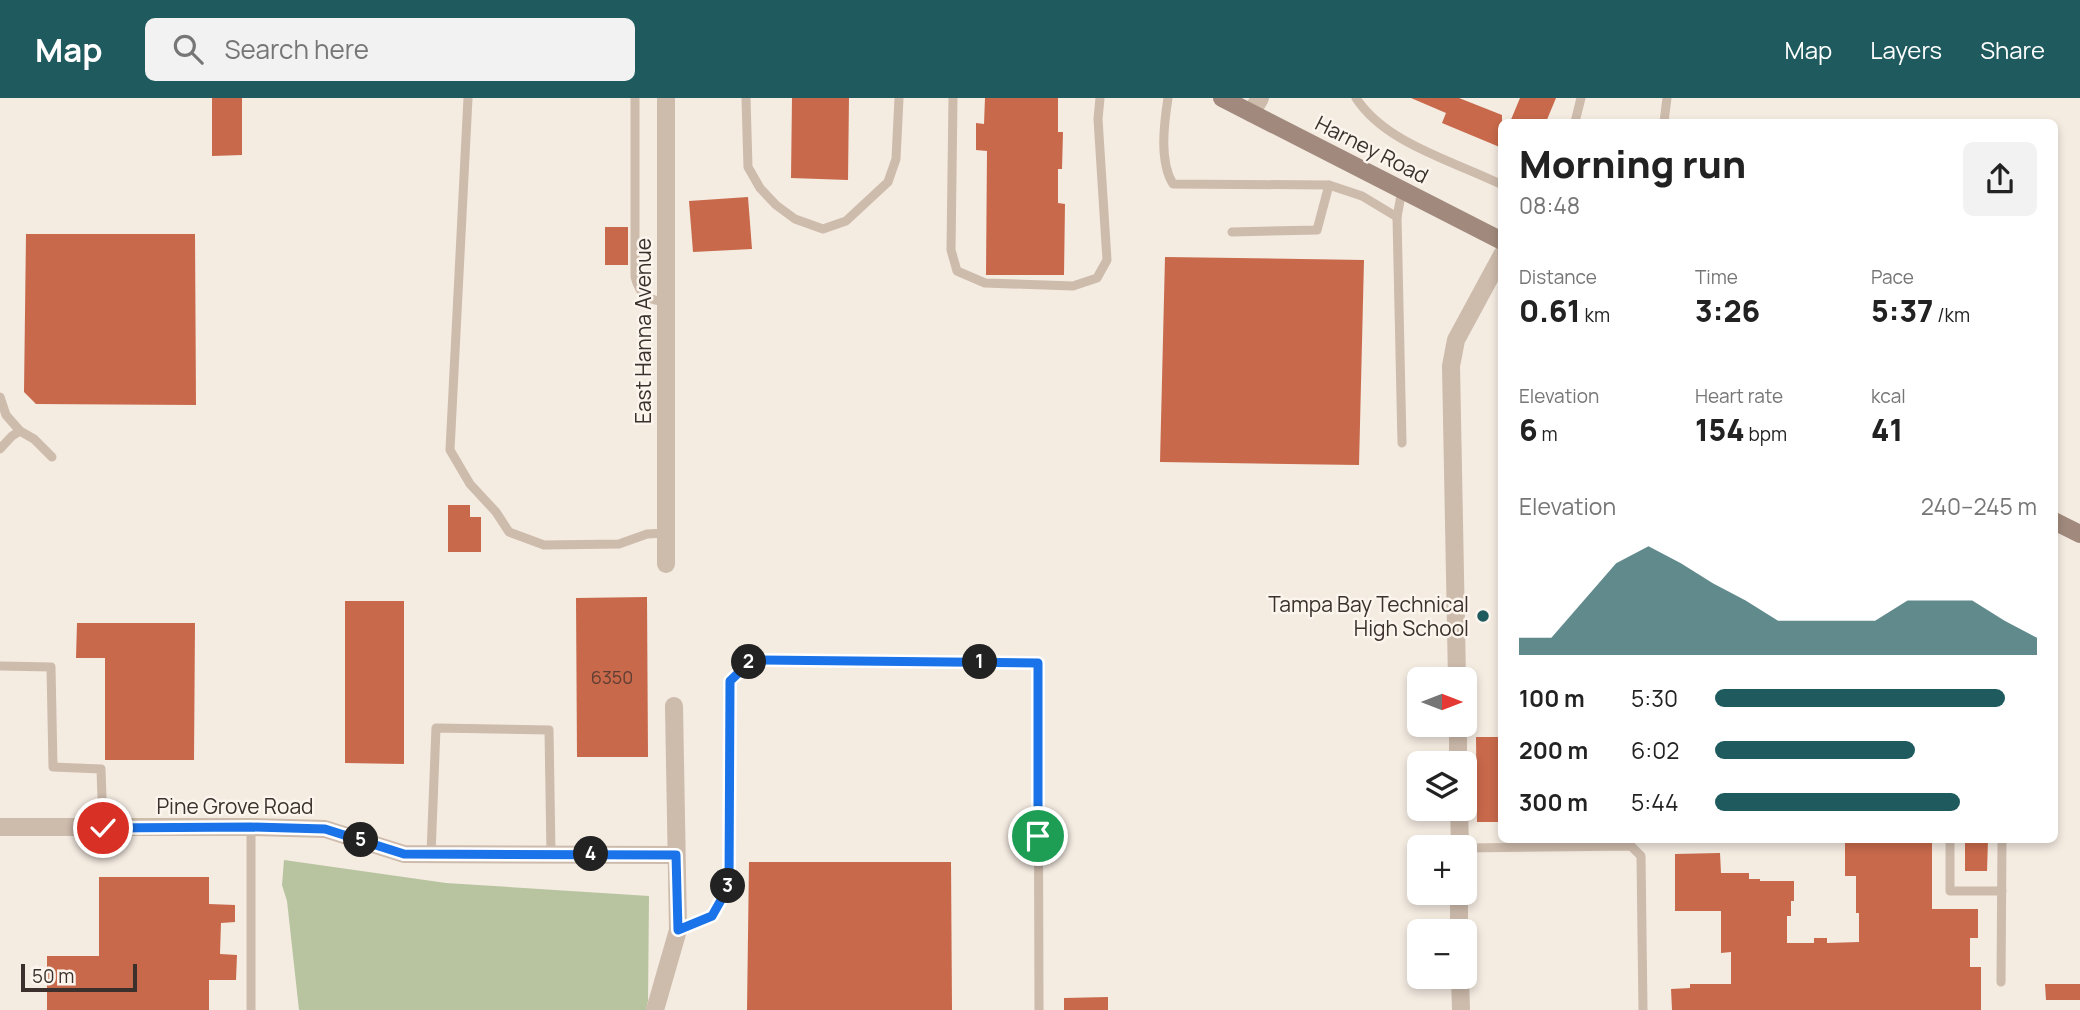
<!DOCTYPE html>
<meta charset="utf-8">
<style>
:root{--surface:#fff;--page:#f2f2f2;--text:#222;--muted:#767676;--accent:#1f5a5e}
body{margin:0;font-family:Manrope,sans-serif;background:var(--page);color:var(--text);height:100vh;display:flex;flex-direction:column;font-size:26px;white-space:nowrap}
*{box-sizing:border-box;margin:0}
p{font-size:23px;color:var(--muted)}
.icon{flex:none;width:38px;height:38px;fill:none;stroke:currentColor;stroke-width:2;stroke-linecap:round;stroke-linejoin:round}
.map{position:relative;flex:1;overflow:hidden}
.panel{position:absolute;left:1498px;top:21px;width:560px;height:724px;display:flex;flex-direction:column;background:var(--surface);border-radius:10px;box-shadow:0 4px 10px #0003}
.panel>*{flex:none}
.needle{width:46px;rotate:90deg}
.fabs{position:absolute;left:1407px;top:569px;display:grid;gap:14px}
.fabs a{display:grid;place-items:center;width:70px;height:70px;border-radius:10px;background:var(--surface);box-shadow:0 4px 10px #0003;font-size:35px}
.scale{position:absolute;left:21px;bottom:18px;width:116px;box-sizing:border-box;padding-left:7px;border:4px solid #3b302b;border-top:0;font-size:19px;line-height:24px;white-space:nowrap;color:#3b302b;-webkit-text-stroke:5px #fbf5ee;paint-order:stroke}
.pin{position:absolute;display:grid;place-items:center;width:60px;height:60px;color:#fff;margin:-30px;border:4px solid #fff;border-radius:50%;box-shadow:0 2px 7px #0007}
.km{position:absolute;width:35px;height:35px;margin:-18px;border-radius:50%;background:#222;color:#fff;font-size:19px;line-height:35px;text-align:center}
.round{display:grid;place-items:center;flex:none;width:74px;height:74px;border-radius:10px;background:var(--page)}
.headline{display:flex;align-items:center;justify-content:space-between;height:119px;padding:0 21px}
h1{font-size:38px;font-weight:800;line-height:52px}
.metrics{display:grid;grid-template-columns:repeat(3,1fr);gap:10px;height:119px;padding:7px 21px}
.metrics div{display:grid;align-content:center}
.metrics b{font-size:30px;font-weight:800}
.metrics small{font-size:19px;font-weight:400}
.metrics p{font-size:19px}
.chart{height:196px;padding:14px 21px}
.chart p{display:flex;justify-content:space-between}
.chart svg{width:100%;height:126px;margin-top:7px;fill:var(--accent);opacity:.7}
ul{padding:0 21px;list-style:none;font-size:23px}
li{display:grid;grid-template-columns:112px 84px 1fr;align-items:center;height:52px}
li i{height:18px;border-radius:9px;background:var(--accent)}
header{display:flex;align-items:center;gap:42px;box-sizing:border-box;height:98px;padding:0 35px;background:var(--accent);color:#fff}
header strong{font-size:33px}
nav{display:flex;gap:38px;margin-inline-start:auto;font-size:24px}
.search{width:490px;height:63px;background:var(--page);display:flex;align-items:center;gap:18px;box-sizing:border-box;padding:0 24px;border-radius:10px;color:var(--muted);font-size:26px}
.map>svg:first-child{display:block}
</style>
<header>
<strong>Map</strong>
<div class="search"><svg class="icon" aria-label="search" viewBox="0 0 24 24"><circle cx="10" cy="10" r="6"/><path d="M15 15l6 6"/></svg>Search here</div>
<nav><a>Map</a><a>Layers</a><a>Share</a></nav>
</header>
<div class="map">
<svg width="2080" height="912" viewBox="0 0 2080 912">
<rect width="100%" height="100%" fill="#f4ebe1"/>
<polygon fill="#b8c4a0" points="284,762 446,785 649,798 648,903 646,912 299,912 287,803 282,787"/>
<g fill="#c8694b">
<polygon points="212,0 242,0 242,57 212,58"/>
<polygon points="792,0 849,0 848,82 791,80"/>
<polygon points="985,0 1058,0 1058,34 1063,34 1062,71 1058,71 1058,105 1065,106 1064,177 986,177 987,53 976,52 976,25 984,26"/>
<polygon points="1411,0 1459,0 1502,17 1502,50 1442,25 1446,15"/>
<polygon points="1520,0 1556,0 1546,24 1510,24"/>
<polygon points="748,99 752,151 693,154 689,103"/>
<rect x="605" y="129" width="23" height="38"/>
<polygon points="26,136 195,136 196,307 36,306 24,294"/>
<polygon points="1165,159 1364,162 1359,367 1160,364"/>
<polygon points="448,407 470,407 470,419 481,419 481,454 448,454"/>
<polygon points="647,499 648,659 577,659 576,500"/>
<polygon points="345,503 404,503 404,666 345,665"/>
<polygon points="77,525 195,525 194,662 105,662 105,560 76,560"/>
<polygon points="1476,639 1502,639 1502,724 1477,724"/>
<polygon points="1845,742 1932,742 1932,811 1978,811 1978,840 1970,840 1970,869 1981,869 1981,912 1672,912 1671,891 1690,890 1690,886 1731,886 1731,854 1721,855 1721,813 1675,813 1675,756 1720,755 1721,775 1749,775 1749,781 1760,781 1760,783 1794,783 1794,803 1791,803 1791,818 1787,818 1787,845 1814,845 1814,840 1827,840 1827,845 1859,844 1859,815 1856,815 1856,778 1845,778"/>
<polygon points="1965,742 1988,742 1987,773 1965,773"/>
<polygon points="749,764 951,764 952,912 747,912"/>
<polygon points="99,779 209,779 209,806 235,807 235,824 221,825 220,856 237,857 236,882 209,882 209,912 47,912 47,858 99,858"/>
<polygon points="2045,886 2080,886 2080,902 2046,902"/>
<polygon points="1108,899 1108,912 1064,912 1064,900"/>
</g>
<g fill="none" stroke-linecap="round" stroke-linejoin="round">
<g stroke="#cdbbac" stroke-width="9">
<polyline points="468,0 450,352 470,386 496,414 509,434 544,447 619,446 647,436 666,435"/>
<path d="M635,0V179C640,197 647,202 666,204"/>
<polyline points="746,0 748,69 760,90 776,107 795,121 823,131 846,123 888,84 896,61 899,0"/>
<polyline points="953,0 951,152 957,173 985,185 1073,188 1097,180 1107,162 1098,21 1100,0"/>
<path d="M1168,0C1164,26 1159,63 1173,86L1329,87L1362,98L1397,119L1402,92"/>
<path d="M1356,0C1386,46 1454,63 1502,87"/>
<polyline points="1575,24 1581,0"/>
<polyline points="1664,24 1667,0"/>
<polyline points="1397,119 1402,345"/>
<polyline points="1232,134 1317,132 1329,87"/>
<polyline points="0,299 6,317 20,333"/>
<polyline points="0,351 12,338 20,333 34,341 52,359"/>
<polyline points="0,568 51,569 53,669 101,671 103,730"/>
<polyline points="251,729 251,912"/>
<polyline points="1950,742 1950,793 2002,793"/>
<polyline points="1465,750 1631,748 1641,758 1643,912"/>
<polyline points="431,756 436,630 549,632 551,756"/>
<polyline points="678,832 712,818 729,787 730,583 752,562 1038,565 1039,912"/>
<polyline points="2001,884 2002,742"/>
</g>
<g stroke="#cdbbac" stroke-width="18">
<polyline points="666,0 666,466"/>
<polyline points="1251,15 1260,0"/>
<polyline points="1457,581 1451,268 1456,242 1502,157"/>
<polyline points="1458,626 1458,665"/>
<polyline points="1459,710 1460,749"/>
<polyline points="0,729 251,729 325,731 404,756 676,757"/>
<polyline points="1459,794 1459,833"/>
<polyline points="1460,878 1461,912"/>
<polyline points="655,912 678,832 674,608"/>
</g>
<g stroke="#a18a7d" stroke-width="18">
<polyline points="1222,0 1502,143"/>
<polyline points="2054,423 2080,436"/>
</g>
</g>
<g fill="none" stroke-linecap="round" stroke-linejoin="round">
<defs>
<polyline id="route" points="103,730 251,729 325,731 404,756 676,757 678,832 712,818 729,788 730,583 752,562 1038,565 1038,738"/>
</defs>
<use href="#route" stroke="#fff" stroke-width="14"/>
<use href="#route" stroke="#1a73e8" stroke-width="9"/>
</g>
<circle fill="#1f5a5e" stroke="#fbf5ee" stroke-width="2.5" cx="1483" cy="518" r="7"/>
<g text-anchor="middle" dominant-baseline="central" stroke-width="5" stroke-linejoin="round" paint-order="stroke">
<g font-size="18" fill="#5e3e33">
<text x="612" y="579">6350</text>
</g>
<g font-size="21" fill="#3b302b" stroke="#fbf5ee">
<text transform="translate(1372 51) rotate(27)">Harney Road</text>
<text transform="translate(643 233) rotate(-90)">East Hanna Avenue</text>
<text x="235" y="708">Pine Grove Road</text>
</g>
<g font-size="21" fill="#3b302b" stroke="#fbf5ee" text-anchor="end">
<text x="1469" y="506">Tampa Bay Technical<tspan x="1469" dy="24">High School</tspan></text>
</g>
</g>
</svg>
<div class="fabs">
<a><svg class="needle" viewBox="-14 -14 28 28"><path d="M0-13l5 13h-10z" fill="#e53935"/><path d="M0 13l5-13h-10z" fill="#767676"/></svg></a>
<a><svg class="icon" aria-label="layers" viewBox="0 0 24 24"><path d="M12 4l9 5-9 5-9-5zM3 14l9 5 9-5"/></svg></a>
<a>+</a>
<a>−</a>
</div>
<div class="scale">50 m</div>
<div class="pin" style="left:1038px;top:738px;background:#1e9e55"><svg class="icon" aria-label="arrive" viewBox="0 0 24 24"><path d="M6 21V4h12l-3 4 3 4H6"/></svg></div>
<div class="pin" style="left:103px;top:730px;background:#d93025"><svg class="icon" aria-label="check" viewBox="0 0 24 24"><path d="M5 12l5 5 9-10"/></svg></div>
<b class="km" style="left:980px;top:564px">1</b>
<b class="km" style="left:749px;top:564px">2</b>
<b class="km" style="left:728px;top:788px">3</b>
<b class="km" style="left:591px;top:756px">4</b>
<b class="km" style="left:361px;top:742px">5</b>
<section class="panel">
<div class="headline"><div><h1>Morning run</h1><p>08:48</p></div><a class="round"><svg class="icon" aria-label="share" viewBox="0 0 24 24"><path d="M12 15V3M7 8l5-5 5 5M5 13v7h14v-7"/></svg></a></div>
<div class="metrics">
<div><p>Distance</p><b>0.61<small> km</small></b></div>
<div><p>Time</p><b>3:26</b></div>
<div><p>Pace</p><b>5:37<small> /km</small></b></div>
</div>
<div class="metrics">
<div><p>Elevation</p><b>6<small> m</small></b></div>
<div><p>Heart rate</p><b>154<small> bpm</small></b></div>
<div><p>kcal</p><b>41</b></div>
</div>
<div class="chart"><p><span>Elevation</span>240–245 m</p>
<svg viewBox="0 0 160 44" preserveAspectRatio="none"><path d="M0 44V38L10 38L20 25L30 12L40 6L50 12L60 19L70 25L80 32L90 32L100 32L110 32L120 25L130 25L140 25L150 32L160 38V44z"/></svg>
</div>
<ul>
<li><b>100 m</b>5:30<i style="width:90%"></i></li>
<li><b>200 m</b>6:02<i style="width:62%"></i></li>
<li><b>300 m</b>5:44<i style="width:76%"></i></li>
</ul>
</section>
</div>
